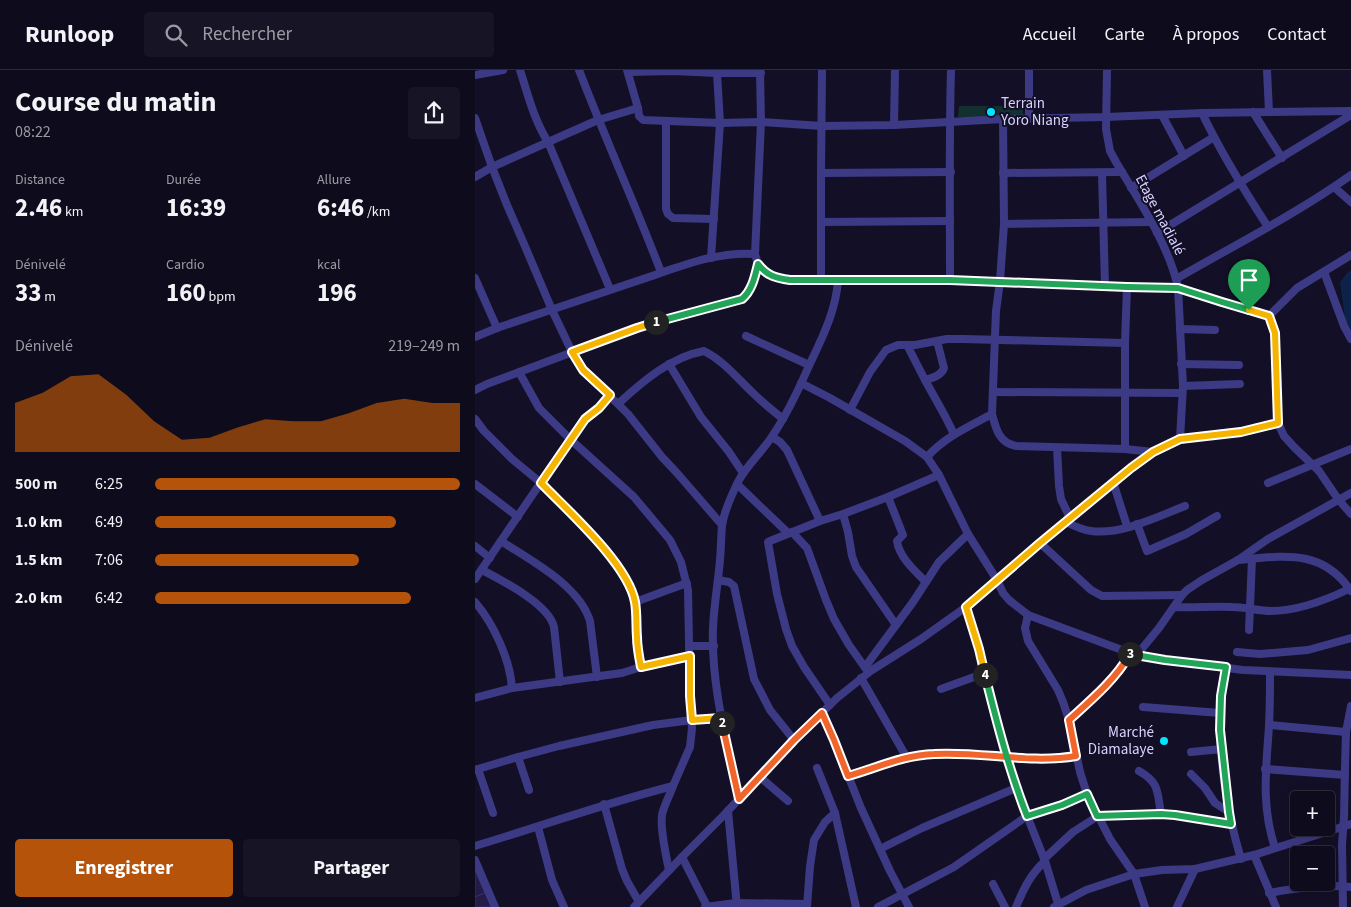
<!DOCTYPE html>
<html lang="fr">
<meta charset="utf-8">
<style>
:root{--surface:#0e0b1c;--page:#171425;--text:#f1f3f6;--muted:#9b9ba3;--line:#2e2b3b;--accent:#b45309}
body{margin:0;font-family:"Source Sans 3",sans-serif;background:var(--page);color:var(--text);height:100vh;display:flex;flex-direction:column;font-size:19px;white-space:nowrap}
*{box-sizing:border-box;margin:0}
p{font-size:16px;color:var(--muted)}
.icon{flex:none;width:28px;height:28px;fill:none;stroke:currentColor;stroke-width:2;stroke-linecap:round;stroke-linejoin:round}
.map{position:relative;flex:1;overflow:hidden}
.panel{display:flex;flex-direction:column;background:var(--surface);width:475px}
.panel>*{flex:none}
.controls{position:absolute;left:815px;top:721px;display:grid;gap:10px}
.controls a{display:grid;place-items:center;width:45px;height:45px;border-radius:5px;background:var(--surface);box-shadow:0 2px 12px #0003,0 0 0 1px var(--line);font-size:25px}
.pin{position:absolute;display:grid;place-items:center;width:42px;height:42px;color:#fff;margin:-51px -21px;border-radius:50% 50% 50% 0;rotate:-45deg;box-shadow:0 0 5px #0007}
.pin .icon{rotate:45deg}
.km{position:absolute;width:25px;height:25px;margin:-12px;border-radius:50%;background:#222;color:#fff;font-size:14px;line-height:25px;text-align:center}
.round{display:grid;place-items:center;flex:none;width:52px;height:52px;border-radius:5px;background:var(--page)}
.overview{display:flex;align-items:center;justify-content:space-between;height:85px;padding:0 15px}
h1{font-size:28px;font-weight:700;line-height:38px}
.metrics{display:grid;grid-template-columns:repeat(3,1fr);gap:8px;height:85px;padding:5px 15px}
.metrics div{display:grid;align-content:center}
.metrics b{font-size:25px;font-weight:700}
.metrics small{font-size:14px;font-weight:400}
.metrics p{font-size:14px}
.chart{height:140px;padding:10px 15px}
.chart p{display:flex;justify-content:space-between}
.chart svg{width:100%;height:90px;margin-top:5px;fill:var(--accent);opacity:.7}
.action{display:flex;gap:10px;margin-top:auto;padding:10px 15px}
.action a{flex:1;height:58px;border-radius:5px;background:var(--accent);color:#fff;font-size:20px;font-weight:700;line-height:58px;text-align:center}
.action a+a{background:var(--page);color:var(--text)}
ul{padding:0 15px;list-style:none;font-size:16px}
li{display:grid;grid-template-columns:80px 60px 1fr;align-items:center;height:38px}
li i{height:12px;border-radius:6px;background:var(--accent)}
header{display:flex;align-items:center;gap:30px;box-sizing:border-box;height:70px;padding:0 25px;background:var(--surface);border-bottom:1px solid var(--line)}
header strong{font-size:24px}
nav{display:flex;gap:28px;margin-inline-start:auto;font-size:18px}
.search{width:350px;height:45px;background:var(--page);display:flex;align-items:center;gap:12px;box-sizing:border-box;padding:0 18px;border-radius:5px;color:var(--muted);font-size:19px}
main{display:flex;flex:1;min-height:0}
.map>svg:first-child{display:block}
</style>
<header>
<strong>Runloop</strong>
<div class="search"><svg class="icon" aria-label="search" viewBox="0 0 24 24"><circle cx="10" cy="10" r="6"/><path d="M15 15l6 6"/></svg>Rechercher</div>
<nav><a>Accueil</a><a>Carte</a><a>À propos</a><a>Contact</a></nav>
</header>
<main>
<section class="panel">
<div class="overview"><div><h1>Course du matin</h1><p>08:22</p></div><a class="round"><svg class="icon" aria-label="share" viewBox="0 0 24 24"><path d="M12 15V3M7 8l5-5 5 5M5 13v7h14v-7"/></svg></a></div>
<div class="metrics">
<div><p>Distance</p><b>2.46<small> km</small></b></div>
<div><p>Durée</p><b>16:39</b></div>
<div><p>Allure</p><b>6:46<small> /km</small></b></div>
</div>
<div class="metrics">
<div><p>Dénivelé</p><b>33<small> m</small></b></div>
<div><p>Cardio</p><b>160<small> bpm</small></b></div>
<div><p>kcal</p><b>196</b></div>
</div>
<div class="chart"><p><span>Dénivelé</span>219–249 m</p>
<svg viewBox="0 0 160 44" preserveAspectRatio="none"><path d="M0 44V20L10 15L20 7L30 6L40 16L50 29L60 38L70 37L80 32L90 28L100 29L110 29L120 25L130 20L140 18L150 20L160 20V44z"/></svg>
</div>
<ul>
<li><b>500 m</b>6:25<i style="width:100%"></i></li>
<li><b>1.0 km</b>6:49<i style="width:79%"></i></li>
<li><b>1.5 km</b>7:06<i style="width:67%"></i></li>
<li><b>2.0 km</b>6:42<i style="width:84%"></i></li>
</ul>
<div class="action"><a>Enregistrer</a><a>Partager</a></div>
</section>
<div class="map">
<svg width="876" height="837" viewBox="0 0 876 837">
<rect width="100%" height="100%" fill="#130f26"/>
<polygon fill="#12302f" points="484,36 548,36 548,49 483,47"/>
<polygon fill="#0c2248" points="876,200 876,260 870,249 865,212 872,203"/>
<g fill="#241b47" stroke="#3b2d73">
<polygon points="0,800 10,823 0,827"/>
<polygon points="10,823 17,837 0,837 0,827"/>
</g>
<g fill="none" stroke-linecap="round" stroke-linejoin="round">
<g stroke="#3d3a85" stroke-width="8">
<path d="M45,0C53,25 59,50 73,72L135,219"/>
<path d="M104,0C130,68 160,134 186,202"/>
<polyline points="152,0 163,38 164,46 168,50 245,53 286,52 347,56 419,55 528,49 631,47 727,43 876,41"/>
<path d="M285,0L286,52L280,184C284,204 297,208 315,210H475L652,217H703L747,233L794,246L822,218L876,185"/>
<polyline points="792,0 794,42"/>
<polyline points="153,2 198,1 242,3 242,0"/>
<polyline points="0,5 28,0"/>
<polyline points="778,42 807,88"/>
<path d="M727,43C746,83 769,120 793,157"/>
<polyline points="687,45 709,86"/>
<polyline points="0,48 17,97 32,135 49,174 77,240 97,282 108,300 153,344 187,387 202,403 247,455"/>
<path d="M528,49L529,154L525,211L521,241L517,344C521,359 524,373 541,376L650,379L678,382"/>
<polyline points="554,49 554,0"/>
<polyline points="191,51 191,139 193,144 198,148 239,149"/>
<polyline points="419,55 420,0"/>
<polyline points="346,103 476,102"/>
<polyline points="528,103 647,102"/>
<polyline points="627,103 630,216"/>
<polyline points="0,107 17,97 89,65 123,50 163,38"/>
<polyline points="859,117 876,132"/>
<polyline points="656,118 739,67"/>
<polyline points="347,152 475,151"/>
<polyline points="529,154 676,152"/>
<polyline points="682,163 876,45"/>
<polyline points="236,188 245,53 242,3 286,3"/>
<polyline points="849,202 869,256 876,269"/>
<polyline points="0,208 22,258"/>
<path d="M701,209C760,175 821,144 876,105"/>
<polyline points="346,210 346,103 347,0"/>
<path d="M475,210C475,140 474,70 476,0"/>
<polyline points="794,246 800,263 803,353 809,366 819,377 844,401 863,429 876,444"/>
<polyline points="705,259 740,260"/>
<polyline points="271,266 334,295"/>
<path d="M0,267L22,258C71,242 119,225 168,209C204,197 242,181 280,184"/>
<polyline points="432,275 450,310 470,346 479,364"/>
<polyline points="194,294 226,347 254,382 268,403"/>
<polyline points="706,294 764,295"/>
<path d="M450,310C457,308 466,306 469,298L462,271"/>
<polyline points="326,313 355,328 430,371 452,387 464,405 493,464 464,492 438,532 390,597"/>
<polyline points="708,316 765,314"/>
<path d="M0,320L12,314L162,258L267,229C277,221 280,206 283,194"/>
<polyline points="518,322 707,323"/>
<path d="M144,333C168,311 196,287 229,281C249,291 262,308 278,323C287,332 298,341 308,349"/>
<polyline points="375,340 395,302 411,280 423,275 440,275 472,269 487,269 650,273"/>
<polyline points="0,349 9,361 37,389 66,413 91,438 138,489 145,499 156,518 160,532 162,577 166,597"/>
<polyline points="297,367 305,372 312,380 345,451"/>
<polyline points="705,369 766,361 803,353"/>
<polyline points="582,378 584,416 586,429 595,448"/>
<polyline points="650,379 650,273 652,217"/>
<path d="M452,387C470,367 493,357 517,344"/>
<polyline points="638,412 652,456"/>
<polyline points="793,413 876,379"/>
<polyline points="0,414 43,447"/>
<polyline points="262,414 313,463"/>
<path d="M413,427L428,465L422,471C424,487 440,501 451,512"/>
<polyline points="368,444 373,462 377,486 381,497 421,555"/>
<path d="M591,452C599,456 607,460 616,461C646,465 682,447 710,436"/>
<polyline points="662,454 672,481 711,464 742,446"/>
<polyline points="317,462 332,478 351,530 359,549 374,575 391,599"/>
<polyline points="493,464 522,510 528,523 534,530 553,545 655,583 690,590 768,600 876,605"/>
<path d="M26,471C55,490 104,515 115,551L122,607"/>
<polyline points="565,473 616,520 627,526 707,525"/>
<polyline points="0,476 15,488"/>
<path d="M763,490C808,486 847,478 876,521"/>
<path d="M7,500C26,510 74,534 79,557L85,612"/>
<polyline points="0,509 105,355 112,346 124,338 135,325"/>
<polyline points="243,510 254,512 259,516 279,609 295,640 319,670"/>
<path d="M0,532C19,554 35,590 37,618"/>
<polyline points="160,532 212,513"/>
<polyline points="491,537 504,579 518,638 531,687 541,718 570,791 584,837"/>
<path d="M699,537C718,538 738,536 757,537C770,537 783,541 796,541C823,541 851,530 874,519"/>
<polyline points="553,545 550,558 553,571 583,620 588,632 594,650 605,702 612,724 635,769 659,804 670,837"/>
<polyline points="774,560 777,489"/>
<polyline points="215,576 239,576"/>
<polyline points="762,582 785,584 833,580 876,568"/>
<polyline points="661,585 665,581 684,558 707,525 712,520 727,510 763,490 793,469 876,423"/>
<path d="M751,597C749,607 746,618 746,628C742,680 751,739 766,789"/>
<path d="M795,602C795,620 795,638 794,656C791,700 786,735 800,778"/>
<polyline points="386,608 432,688"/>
<polyline points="466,619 510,603"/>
<polyline points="0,628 37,618 147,603 166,597 215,587"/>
<polyline points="355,635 329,597 317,576 311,559 302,524 293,472 295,471 345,451 368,444 413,427 464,405"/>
<polyline points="668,637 745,643"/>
<polyline points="347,643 359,670 386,738 415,801 434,837"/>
<path d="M594,650C616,630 641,610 655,583"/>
<polyline points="794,655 871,662"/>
<polyline points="716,682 747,679"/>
<polyline points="43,687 54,720"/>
<polyline points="342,698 360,743 381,837"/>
<polyline points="3,699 18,743"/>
<polyline points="790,699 870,705"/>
<polyline points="0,700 43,687 84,676 178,655 217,650 246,648"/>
<path d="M664,701C685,713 682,722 686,744"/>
<polyline points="716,704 730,718 740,733 754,742"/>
<path d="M373,706C401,698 429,685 459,684C506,682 554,694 601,686"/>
<polyline points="285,707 313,731"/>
<path d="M264,729C252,673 236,616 238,558C239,535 243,513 245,490C246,479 246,467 247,456C249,441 257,424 264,410C273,394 288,381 298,365C312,344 323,321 333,298C346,270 361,242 363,210"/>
<polyline points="129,734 147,799 152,811 164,832"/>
<polyline points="253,741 262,837"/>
<polyline points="63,757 77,810 89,837"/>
<path d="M0,776C66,756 131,733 198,716L215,677L217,658L215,626L213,520L206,492L195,470L159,427L95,369L64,338L44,302"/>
<polyline points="405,779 447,758 541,718"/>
<polyline points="779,785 801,837"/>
<polyline points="207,787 232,836"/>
<polyline points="569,789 598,762 623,746 686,744 700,745 757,754"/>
<polyline points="0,790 20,837"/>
<path d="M194,800C191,786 185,759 187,745C189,735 195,725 198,716"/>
<polyline points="518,814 530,837"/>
<path d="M794,823C821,818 848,814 876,817"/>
<path d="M159,837L207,787L249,745L319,670L362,628L397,600L446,569L491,537L565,473L656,398L678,382L705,369L708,316L703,217C693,173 664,131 641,92L635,81L631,59L632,0"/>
<polyline points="230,837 261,833 332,834"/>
<polyline points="332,837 335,796 339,770 350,752 360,743"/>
<polyline points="403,837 479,797 552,746 587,735 612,724"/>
<path d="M541,837C549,818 555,805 570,791"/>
<polyline points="579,837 611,820 659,804 687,800 720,799 779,785 876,754"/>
<polyline points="702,837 720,799"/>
<polyline points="868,837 867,774 869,747 870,697 871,662 876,636"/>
</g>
</g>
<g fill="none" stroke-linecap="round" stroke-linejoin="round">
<defs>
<path id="split-1" d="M181,252L267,229C277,221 280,206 283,194C292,206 301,208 315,210H475L652,217L703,218L747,232L774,240"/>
<path id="split-2" d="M181,252L162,258L97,282L108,300L135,325L124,338L110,349L66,413C93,441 153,494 160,532C162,543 161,555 162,567C162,577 164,587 166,597L215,586V626L217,650L246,648L247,653"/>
<path id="split-3" d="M247,653L264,729L319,670L347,643L359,670L373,706C401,698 429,685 459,684C506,681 554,694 601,686L594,650C616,630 640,610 655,584"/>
<path id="split-4" d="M510,605C522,653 534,700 552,746L587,735L612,724L622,746L686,744L700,745L756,754L754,742L745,660L746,626L751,597L690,590L655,584"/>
<polyline id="split-5" points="510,605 504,579 491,537 565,473 656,398 678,382 705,369 766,362 803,353 800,263 794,246 774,240"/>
</defs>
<use href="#split-1" stroke="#fff" stroke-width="10"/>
<use href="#split-2" stroke="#fff" stroke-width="10"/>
<use href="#split-3" stroke="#fff" stroke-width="10"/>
<use href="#split-4" stroke="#fff" stroke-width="10"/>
<use href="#split-5" stroke="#fff" stroke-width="10"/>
<use href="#split-1" stroke="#22a559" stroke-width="6"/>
<use href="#split-2" stroke="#f5b400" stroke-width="6"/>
<use href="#split-3" stroke="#f0652b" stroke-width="6"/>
<use href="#split-4" stroke="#22a559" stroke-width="6"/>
<use href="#split-5" stroke="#f5b400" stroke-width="6"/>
</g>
<g fill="#00e5ff" stroke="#130f26" stroke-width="2">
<circle cx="516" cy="42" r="5"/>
<circle cx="689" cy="671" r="5"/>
</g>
<g text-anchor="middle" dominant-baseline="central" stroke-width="4" stroke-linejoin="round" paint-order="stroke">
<g font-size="15" fill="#d9d4ff" stroke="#130f26" text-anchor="start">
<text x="526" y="33">Terrain<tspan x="526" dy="17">Yoro Niang</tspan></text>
<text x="679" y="662" text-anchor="end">Marché<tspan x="679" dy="17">Diamalaye</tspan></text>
</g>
<g font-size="15" fill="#d9d4ff" stroke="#130f26">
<text transform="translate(685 145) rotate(62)">Etage madialé</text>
</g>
</g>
</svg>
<div class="controls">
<a>+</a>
<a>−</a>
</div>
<div class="pin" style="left:774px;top:240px;background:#1e9e55"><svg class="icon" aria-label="arrive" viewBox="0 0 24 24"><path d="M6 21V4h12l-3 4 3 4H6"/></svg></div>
<b class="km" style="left:181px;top:252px">1</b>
<b class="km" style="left:247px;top:653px">2</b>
<b class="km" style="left:655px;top:584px">3</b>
<b class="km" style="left:510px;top:605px">4</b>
</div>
</main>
